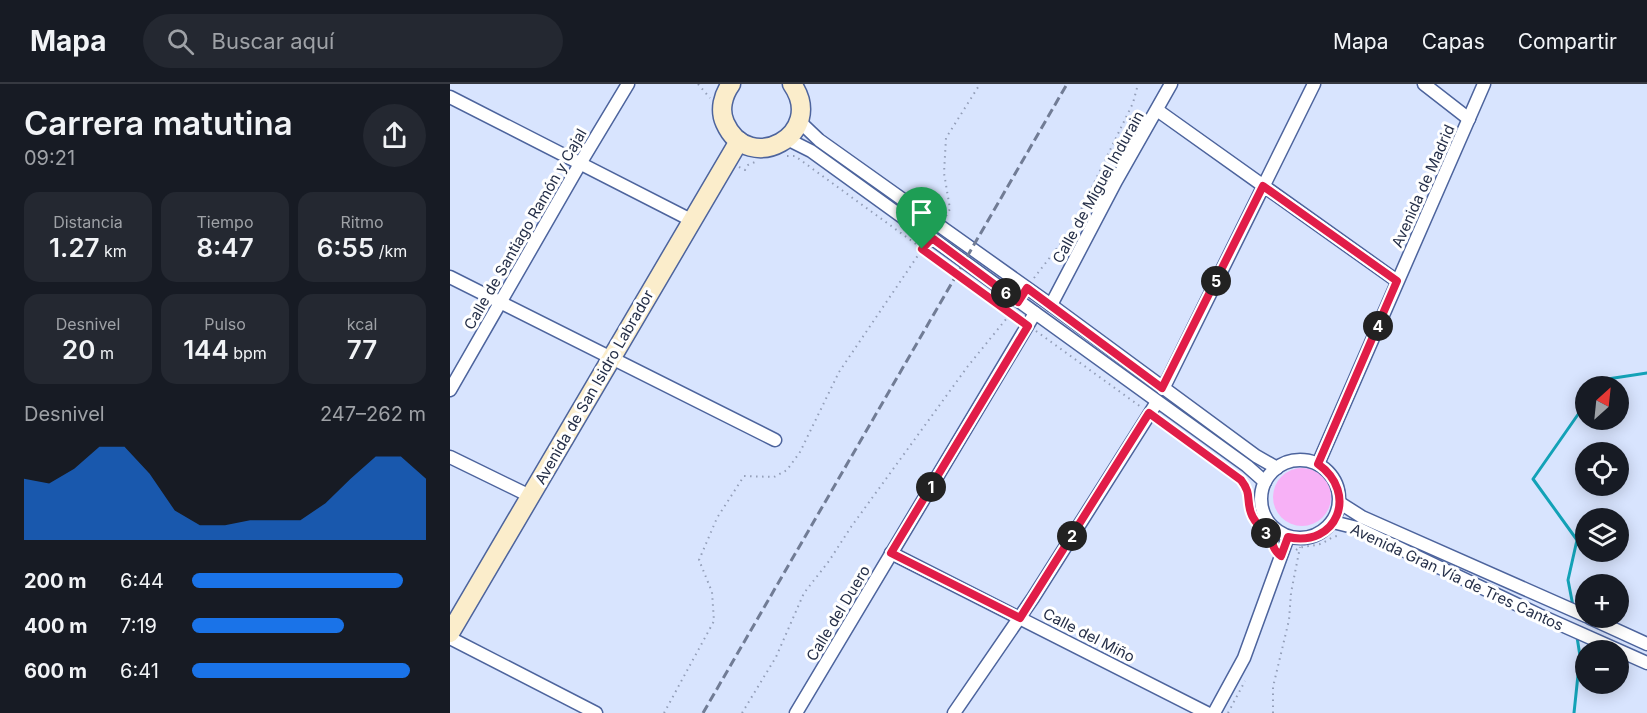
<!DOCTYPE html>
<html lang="es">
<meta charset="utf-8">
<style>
:root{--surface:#171b24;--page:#242831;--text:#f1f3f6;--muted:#9ea1a6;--line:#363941;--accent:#1a73e8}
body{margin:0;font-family:Inter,sans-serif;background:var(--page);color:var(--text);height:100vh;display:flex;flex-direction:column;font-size:22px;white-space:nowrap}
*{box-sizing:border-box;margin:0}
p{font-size:20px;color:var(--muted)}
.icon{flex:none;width:33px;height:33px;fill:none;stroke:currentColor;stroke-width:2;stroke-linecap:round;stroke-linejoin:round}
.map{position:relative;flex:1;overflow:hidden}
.drawer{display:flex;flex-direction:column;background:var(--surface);width:450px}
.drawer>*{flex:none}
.needle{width:39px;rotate:27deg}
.buttons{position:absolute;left:1125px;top:292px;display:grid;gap:12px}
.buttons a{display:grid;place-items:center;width:54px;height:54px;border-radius:50%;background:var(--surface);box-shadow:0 3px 15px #0003;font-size:30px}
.pin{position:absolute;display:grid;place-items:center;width:51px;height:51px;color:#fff;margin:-62px -26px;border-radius:50% 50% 50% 0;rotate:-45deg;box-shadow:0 0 6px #0007}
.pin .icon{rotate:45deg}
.km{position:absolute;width:30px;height:30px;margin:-15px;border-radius:50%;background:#222;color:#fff;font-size:16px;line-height:30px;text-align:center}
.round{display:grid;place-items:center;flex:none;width:63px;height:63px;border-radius:32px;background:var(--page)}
.summary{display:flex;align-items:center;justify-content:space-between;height:102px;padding:0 24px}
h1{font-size:33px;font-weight:600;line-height:45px}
.stats{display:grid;grid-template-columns:repeat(3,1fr);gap:9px;height:102px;padding:6px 24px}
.stats div{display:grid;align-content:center;border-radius:15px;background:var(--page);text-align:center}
.stats b{font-size:26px;font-weight:600}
.stats small{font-size:16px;font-weight:400}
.stats p{font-size:16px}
.chart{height:168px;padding:12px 24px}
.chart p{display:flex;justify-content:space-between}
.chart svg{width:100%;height:108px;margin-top:6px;fill:var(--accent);opacity:.7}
ul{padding:0 24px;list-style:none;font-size:20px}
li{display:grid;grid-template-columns:96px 72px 1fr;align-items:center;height:45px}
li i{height:15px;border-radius:8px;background:var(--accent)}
header{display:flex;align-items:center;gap:36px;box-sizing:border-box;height:84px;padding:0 30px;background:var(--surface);border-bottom:2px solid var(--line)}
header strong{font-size:28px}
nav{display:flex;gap:33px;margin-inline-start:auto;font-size:21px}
.search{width:420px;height:54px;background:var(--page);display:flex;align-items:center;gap:15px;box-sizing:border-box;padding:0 21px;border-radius:33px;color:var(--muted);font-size:22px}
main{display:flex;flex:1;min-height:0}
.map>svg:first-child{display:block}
</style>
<header>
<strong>Mapa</strong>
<div class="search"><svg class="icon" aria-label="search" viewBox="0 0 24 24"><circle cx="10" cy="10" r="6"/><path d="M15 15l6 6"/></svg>Buscar aquí</div>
<nav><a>Mapa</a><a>Capas</a><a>Compartir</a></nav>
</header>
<main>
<section class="drawer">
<div class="summary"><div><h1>Carrera matutina</h1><p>09:21</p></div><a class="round"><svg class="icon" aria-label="share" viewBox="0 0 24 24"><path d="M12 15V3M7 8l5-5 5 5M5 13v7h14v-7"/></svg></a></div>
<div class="stats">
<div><p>Distancia</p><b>1.27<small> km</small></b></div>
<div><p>Tiempo</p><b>8:47</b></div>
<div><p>Ritmo</p><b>6:55<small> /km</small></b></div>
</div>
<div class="stats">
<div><p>Desnivel</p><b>20<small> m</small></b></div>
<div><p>Pulso</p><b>144<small> bpm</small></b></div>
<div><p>kcal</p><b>77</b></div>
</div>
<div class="chart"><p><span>Desnivel</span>247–262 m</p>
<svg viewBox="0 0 160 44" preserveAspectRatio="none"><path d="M0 44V19L10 21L20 15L30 6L40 6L50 17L60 32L70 38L80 38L90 36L100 36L110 36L120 29L130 19L140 10L150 10L160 19V44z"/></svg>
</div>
<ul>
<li><b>200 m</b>6:44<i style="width:90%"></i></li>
<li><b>400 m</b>7:19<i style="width:65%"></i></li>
<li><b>600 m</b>6:41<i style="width:93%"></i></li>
</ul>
</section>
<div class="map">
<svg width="1197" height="629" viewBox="0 0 1197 629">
<rect width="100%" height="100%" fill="#d8e4fe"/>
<circle fill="#f7b1f6" cx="852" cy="413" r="29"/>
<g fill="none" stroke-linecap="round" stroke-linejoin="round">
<g stroke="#13a2b7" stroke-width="3">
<polyline points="1146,303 1151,296 1197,289"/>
<polyline points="1123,522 1118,496 1127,456 1083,395 1136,319"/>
<polyline points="1124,629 1130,572 1127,553"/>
</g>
<defs>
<g id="street">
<polyline points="974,0 1019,35"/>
<polyline points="0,13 241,136"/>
<polyline points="707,26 947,197"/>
<polyline points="349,37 369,56 601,221 806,372 827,384"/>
<polyline points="337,55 361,67 797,382 815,398"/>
<polyline points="0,193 325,356"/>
<polyline points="601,221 666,97 721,0"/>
<polyline points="713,305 864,0"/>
<polyline points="0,306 131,78 178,0"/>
<polyline points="0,373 80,412"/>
<circle cx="850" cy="415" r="39"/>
<polyline points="868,380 1034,0"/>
<polyline points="890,419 912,433 1136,532"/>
<polyline points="883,438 907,444 1089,531 1197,579"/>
<polyline points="441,469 757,629"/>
<polyline points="1140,534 1197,560"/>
<polyline points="0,554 146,629"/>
<polyline points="346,629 585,229"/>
<polyline points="504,629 583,514 707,318"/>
<polyline points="764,629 794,574 838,453"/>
</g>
<g id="secondary">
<path d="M281,0C273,11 269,26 275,39C299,93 377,50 342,0"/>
<polyline points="0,549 289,57"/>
</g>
</defs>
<use href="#street" stroke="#4d649d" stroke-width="15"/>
<use href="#secondary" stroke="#4d649d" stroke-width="21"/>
<g stroke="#939eb8" stroke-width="2" stroke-dasharray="1.5 4.5" stroke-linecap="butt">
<polyline points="248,0 260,14"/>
<polyline points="337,72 345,72 569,235"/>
<polyline points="289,83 295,86 298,81 305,78"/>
<polyline points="496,132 500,125 494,89 496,54 530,0"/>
<polyline points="584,194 621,146 683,19 688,0"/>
<polyline points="586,247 691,323"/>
<path d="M707,336L791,396C801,408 796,414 800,427C805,442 820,448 823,463"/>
<path d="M846,466C853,461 861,463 870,460C876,458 881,453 887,452"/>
<polyline points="214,629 264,537 262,508 249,476 267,434 294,392 324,393 337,386 350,368 389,288 475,161"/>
<polyline points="292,629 326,573 354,509 379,477 401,443 518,282 561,229"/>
<polyline points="778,629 795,597"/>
<polyline points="823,629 823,603 839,536 841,509 850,463"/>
</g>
<use href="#street" stroke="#fff" stroke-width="12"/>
<use href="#secondary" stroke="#fbedcb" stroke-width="18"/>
<polyline stroke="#717c95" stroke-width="3" stroke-dasharray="9 4.5" stroke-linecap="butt" points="253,629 617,0"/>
</g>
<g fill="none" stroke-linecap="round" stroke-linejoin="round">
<defs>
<path id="route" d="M813,102L947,197L868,380C909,409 887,464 838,453L831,472C820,463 825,460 819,452C812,444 804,439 801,429C796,415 802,410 791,396L699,329L570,534L441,469L578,242L472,165L482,154L568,218L577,204L712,304Z"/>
</defs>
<use href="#route" stroke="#fff" stroke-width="12"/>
<use href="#route" stroke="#e11d48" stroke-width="8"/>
</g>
<g text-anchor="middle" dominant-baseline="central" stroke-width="6" stroke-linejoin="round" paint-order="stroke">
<g font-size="15" fill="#252f48" stroke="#fff">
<text transform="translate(973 102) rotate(-66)">Avenida de Madrid</text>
<text transform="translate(648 103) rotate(-61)">Calle de Miguel Indurain</text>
<text transform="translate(75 145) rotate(-60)">Calle de Santiago Ramón y Cajal</text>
<text transform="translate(144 303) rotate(-60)">Avenida de San Isidro Labrador</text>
<text transform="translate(1007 493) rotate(25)">Avenida Gran Vía de Tres Cantos</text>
<text transform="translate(388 529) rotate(-59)">Calle del Duero</text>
<text transform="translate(639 551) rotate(27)">Calle del Miño</text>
</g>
</g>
</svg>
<div class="buttons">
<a><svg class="needle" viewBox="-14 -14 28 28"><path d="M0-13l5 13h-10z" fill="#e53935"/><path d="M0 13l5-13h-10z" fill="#9ea1a6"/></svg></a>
<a><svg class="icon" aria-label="locate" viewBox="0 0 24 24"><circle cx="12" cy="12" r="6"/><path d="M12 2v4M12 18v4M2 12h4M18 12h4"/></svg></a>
<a><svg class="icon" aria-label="layers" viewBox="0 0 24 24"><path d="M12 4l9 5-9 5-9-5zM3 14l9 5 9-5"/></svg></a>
<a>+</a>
<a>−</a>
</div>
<div class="pin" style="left:472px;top:165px;background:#1e9e55"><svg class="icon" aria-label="arrive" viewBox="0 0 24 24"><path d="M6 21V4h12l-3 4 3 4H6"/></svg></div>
<b class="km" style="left:481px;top:403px">1</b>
<b class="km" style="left:622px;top:452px">2</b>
<b class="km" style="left:816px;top:449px">3</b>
<b class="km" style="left:928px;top:242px">4</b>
<b class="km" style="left:766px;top:197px">5</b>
<b class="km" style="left:556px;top:209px">6</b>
</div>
</main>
